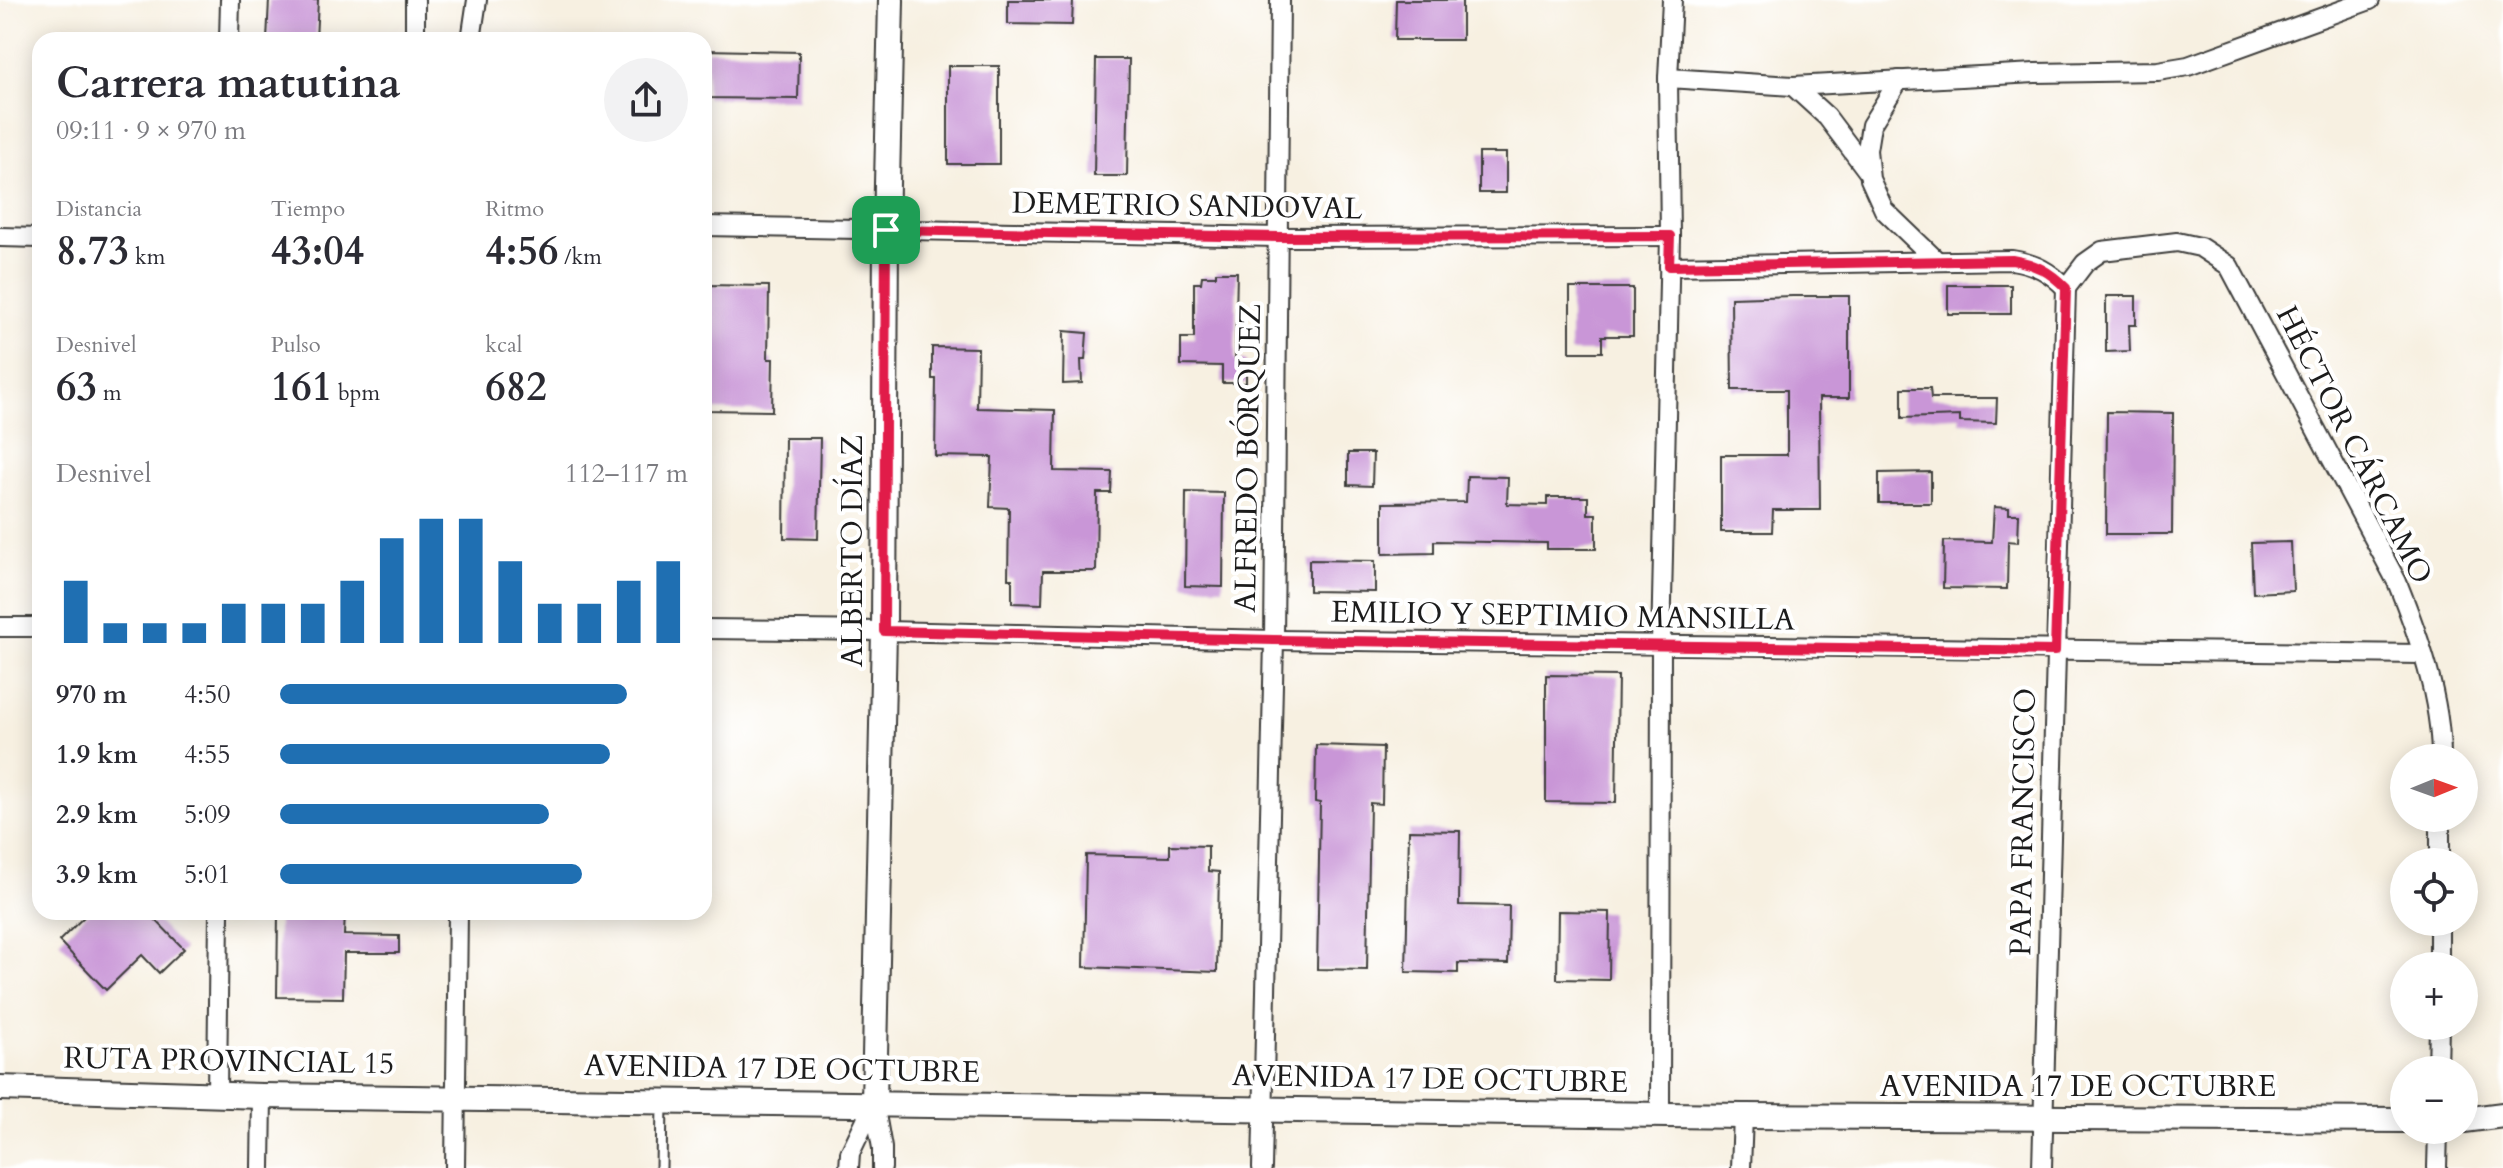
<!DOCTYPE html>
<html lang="es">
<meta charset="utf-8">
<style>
:root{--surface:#fff;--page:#f2f2f3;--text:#2b2b33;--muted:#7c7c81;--accent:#1f6fb2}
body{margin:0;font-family:Cardo,serif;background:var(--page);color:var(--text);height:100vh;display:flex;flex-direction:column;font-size:30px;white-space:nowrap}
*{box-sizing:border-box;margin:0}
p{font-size:26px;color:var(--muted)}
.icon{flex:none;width:44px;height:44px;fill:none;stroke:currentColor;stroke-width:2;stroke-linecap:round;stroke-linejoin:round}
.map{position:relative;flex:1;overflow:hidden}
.drawer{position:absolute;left:32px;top:32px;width:680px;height:888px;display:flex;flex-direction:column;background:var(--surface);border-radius:24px;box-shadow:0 4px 20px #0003}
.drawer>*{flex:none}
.needle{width:52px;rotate:89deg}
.tools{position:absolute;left:2390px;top:744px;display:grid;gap:16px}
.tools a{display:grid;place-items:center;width:88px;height:88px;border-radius:50%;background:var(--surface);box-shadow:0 4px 20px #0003;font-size:40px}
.pin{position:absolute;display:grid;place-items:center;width:68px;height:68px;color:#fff;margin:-34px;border-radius:16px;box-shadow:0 4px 12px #0006}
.round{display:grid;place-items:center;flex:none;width:84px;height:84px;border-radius:42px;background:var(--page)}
.overview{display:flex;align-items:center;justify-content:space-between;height:136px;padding:0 24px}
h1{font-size:44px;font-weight:600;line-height:60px}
.metrics{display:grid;grid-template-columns:repeat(3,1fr);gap:12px;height:136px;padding:8px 24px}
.metrics div{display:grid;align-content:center}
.metrics b{font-size:40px;font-weight:600}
.metrics small{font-size:22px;font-weight:400}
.metrics p{font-size:22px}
.chart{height:224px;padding:16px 24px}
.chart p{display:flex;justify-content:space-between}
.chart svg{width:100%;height:144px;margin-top:8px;stroke:var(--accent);stroke-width:6}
ul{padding:0 24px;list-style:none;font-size:26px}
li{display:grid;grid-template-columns:128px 96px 1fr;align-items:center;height:60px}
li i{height:20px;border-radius:10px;background:var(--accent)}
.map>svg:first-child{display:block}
</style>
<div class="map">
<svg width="2503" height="1168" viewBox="0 0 2503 1168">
<rect width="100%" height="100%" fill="#fff"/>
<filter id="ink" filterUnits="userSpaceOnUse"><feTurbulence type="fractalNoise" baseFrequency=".0125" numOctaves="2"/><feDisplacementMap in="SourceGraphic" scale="16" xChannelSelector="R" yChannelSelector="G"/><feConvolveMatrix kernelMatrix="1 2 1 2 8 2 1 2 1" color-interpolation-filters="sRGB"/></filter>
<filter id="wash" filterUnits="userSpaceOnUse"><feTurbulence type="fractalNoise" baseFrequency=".006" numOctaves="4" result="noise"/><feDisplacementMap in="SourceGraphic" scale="32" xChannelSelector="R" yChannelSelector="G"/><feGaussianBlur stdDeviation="1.8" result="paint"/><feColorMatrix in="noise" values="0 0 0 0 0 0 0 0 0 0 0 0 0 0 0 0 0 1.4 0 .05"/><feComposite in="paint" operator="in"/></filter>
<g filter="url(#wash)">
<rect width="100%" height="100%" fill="#f7f0e1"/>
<g id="blocks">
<g fill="#c996d7">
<polygon points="269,0 318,0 316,40 267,40"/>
<polygon points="1008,0 1073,0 1072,25 1008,24"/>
<polygon points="1396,0 1462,0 1462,40 1395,40"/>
<polygon points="707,50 799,52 798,99 706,98"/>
<polygon points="1096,59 1129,59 1127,176 1094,176"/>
<rect x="948" y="66" width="51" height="98"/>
<rect x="1479" y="153" width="27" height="40"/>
<polygon points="1216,272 1237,272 1235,361 1246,361 1246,383 1222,383 1222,366 1181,365 1181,338 1194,338 1194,283 1201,283 1202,276 1216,276"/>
<polygon points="704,285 769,286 768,359 773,359 772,411 706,410 707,339 704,338"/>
<rect x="1948" y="285" width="63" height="29"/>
<polygon points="1570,288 1633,288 1633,336 1602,336 1602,352 1570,352"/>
<polygon points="1793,296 1849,296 1849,398 1819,398 1820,510 1773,510 1772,532 1721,532 1721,455 1787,455 1787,390 1732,390 1731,298"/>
<polygon points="2106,296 2136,296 2136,325 2129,325 2130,351 2106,352"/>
<polygon points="1064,331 1087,333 1085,360 1081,360 1082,383 1063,384"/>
<polygon points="932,347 978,348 977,408 1055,410 1054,471 1112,472 1111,493 1097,493 1096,571 1043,571 1042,604 1012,603 1012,579 1008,579 1009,508 990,507 992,457 935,456 936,379 932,379"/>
<polygon points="1902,388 1930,388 1931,398 1997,398 1996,423 1960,422 1960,416 1902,418"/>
<polygon points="2107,412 2173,413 2172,534 2106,534"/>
<polygon points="785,438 820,438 818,539 784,538"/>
<polygon points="1348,453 1373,453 1372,486 1348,485"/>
<polygon points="1931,472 1931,503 1879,503 1879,473"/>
<polygon points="1467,476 1508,477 1507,504 1547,505 1547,497 1588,497 1588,514 1596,514 1596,549 1547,549 1547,543 1434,541 1434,553 1383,554 1383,503 1466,502"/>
<polygon points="1186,492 1224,493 1223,587 1185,586"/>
<polygon points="1994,507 2009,508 2009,514 2019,514 2018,542 2008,541 2007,589 1943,588 1944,541 1992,542"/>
<polygon points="2291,542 2293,591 2253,593 2251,543"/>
<polygon points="1309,560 1375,561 1375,592 1309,591"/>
<polygon points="1546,675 1618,676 1616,803 1546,802"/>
<polygon points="1316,745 1383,747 1382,804 1370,803 1367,970 1317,969 1320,803 1315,802"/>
<polygon points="1409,830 1460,831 1459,905 1509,906 1508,964 1458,963 1458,973 1406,972"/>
<polygon points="1170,845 1208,846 1208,871 1219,872 1217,972 1084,967 1086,855 1170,857"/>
<polygon points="1558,911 1610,912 1609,980 1557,979"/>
<polygon points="89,912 148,912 184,949 159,973 142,955 106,990 59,941"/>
<polygon points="278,912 345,912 344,935 399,936 399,953 344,953 343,998 277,997"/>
</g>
</g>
</g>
<g filter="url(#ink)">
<use href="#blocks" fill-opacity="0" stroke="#3d3c3a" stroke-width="2"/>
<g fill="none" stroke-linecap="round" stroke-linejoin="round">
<defs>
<polyline id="lane" points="661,1168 662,1103"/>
<g id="street">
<polyline points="415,0 415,40"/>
<polyline points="229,40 230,0"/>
<polyline points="471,40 477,0"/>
<polyline points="1668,78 1793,86 2035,73 2158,71 2188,66 2370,0"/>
<polyline points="1899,80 1871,125 1867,150 1870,179 1884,210 1937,261"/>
<polyline points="1793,86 1827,117 1869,173"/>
<polyline points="704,226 1279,237 1670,236"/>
<polyline points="0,237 40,238"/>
<path d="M1669,266L2012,260C2036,264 2049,271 2066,288L2085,263L2102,251L2177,242L2200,247L2229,266L2397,582C2419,637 2441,698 2441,758"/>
<polyline points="0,627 40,627"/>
<polyline points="704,629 884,631 1274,640 2422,654"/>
<polyline points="2440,862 2440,818"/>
<polyline points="2439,966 2439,922"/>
<polyline points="2438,1070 2439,1026"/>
<polyline points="217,1094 219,912"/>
<polyline points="874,1103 882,1148 882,1168"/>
<polyline points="1660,1114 1661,646 1670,236 1668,78 1672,0"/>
<polyline points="261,1168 262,1096"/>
<polyline points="455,1168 458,912"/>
<polyline points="849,1168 850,1153 874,1103"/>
<polyline points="1262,1168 1274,640 1280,0"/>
<polyline points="1741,1168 1743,1116"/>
<polyline points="2042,1168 2066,288"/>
<polyline points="2437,1168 2438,1130"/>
</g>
<g id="secondary">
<polyline points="0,1088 262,1096 1743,1116 2404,1120"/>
<polyline points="874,1103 884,631 886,230 891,0"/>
<polyline points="2464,1120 2503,1115"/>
</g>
</defs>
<use href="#lane" stroke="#3d3c3a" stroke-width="13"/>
<use href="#street" stroke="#3d3c3a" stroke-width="22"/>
<use href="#secondary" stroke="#3d3c3a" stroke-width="28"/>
<use href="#lane" stroke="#fff" stroke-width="9"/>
<use href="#street" stroke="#fff" stroke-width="18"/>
<use href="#secondary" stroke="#fff" stroke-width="24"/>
</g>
</g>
<g fill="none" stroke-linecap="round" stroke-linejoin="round" filter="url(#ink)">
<defs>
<path id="route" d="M886,230L1279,237L1670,236L1669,266L2012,260C2036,264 2049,271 2066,288L2055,651L1274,640L884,631Z"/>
</defs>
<use href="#route" stroke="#fff" stroke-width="16"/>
<use href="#route" stroke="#e11d48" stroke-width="10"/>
</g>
<g text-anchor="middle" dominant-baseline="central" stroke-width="8" stroke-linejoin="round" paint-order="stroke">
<g font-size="30" fill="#1c1c1c" stroke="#fff">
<text transform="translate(1187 206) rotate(1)">DEMETRIO SANDOVAL</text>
<text transform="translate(2354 445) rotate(63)">HÉCTOR CÁRCAMO</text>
<text transform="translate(1248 458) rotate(-89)">ALFREDO BÓRQUEZ</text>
<text transform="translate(852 551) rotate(-90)">ALBERTO DÍAZ</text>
<text transform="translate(1563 616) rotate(1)">EMILIO Y SEPTIMIO MANSILLA</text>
<text transform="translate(2023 822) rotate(-89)">PAPA FRANCISCO</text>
<text transform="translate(229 1061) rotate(1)">RUTA PROVINCIAL 15</text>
<text transform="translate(782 1069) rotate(1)">AVENIDA 17 DE OCTUBRE</text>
<text transform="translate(1430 1079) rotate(1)">AVENIDA 17 DE OCTUBRE</text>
<text x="2078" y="1086">AVENIDA 17 DE OCTUBRE</text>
</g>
</g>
</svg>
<div class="tools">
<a><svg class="needle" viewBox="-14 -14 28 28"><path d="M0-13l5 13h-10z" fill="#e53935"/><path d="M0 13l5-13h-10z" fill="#7c7c81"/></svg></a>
<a><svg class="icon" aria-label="locate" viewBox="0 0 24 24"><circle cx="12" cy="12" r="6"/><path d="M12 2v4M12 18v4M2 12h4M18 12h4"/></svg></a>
<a>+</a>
<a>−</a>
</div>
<div class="pin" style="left:886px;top:230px;background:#1e9e55"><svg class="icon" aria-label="arrive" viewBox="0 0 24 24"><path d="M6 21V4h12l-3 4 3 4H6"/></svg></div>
<section class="drawer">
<div class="overview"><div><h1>Carrera matutina</h1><p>09:11 · 9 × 970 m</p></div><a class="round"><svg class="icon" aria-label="share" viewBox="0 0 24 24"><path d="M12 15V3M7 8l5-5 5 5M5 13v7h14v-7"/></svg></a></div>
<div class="metrics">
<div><p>Distancia</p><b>8.73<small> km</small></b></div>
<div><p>Tiempo</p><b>43:04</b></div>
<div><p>Ritmo</p><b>4:56<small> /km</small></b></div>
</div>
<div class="metrics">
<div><p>Desnivel</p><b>63<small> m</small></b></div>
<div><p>Pulso</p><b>161<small> bpm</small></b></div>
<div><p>kcal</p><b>682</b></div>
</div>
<div class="chart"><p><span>Desnivel</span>112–117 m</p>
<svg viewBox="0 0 160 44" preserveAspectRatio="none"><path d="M5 44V25M15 44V38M25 44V38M35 44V38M45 44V32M55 44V32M65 44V32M75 44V25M85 44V12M95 44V6M105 44V6M115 44V19M125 44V32M135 44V32M145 44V25M155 44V19"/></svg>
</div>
<ul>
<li><b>970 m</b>4:50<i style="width:85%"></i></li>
<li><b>1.9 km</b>4:55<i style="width:81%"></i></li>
<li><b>2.9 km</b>5:09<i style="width:66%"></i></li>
<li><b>3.9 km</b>5:01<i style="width:74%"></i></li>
</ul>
</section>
</div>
